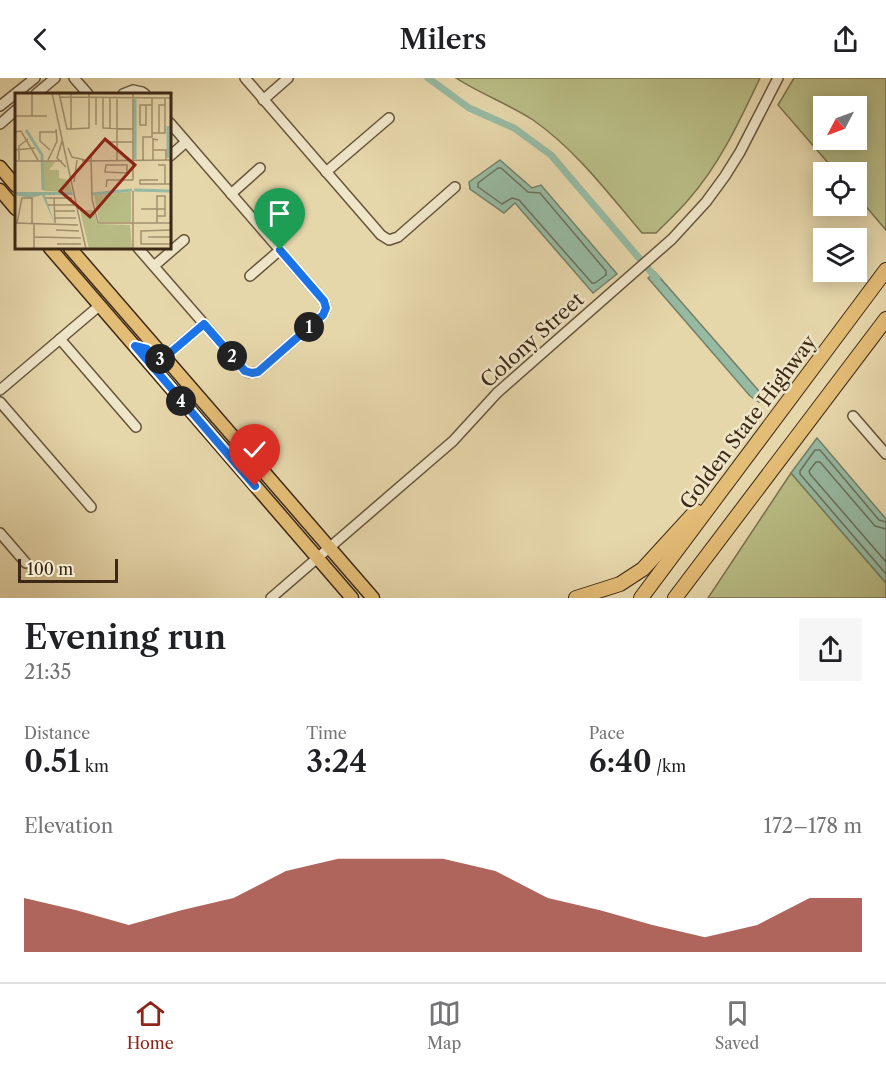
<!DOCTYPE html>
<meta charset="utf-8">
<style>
:root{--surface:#fff;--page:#f6f6f6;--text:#202124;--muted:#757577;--line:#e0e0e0;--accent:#8f2418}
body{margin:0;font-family:"Libre Caslon Text",serif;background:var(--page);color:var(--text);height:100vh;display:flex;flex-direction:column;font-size:22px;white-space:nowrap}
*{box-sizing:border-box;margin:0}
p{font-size:20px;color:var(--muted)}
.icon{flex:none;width:33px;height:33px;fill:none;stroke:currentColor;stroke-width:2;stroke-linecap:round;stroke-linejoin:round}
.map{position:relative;height:520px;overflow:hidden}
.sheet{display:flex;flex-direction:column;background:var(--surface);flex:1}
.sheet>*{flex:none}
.needle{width:39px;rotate:229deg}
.tools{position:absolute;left:813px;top:18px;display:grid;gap:12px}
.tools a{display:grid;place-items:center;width:54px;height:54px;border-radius:0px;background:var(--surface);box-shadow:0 3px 15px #0003;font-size:30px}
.scale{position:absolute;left:18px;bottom:15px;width:100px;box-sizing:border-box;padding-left:6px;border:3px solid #3c2815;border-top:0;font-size:16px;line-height:21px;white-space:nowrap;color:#3c2815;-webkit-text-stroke:4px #efe5c8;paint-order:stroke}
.pin{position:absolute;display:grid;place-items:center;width:51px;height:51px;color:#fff;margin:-62px -26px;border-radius:50% 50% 50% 0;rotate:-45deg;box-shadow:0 0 6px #0007}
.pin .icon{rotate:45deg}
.km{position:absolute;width:30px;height:30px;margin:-15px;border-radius:50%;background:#222;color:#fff;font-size:16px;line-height:30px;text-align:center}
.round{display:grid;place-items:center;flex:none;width:63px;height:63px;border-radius:0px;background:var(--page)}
.headline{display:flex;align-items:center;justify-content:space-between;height:102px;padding:0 24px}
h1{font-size:33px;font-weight:600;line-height:45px}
.metrics{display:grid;grid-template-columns:repeat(3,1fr);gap:9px;height:102px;padding:6px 24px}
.metrics div{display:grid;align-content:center}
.metrics b{font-size:30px;font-weight:600}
.metrics small{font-size:16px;font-weight:400}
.metrics p{font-size:16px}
.chart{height:168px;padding:12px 24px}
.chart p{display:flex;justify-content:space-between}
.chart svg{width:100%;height:108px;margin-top:6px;fill:var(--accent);opacity:.7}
header{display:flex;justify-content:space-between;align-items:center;height:78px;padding:0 24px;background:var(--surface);font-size:27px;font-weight:600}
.tabs{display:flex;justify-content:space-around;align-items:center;height:84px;border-top:2px solid var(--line);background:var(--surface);font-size:16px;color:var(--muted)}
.tabs a{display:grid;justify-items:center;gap:3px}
.tabs .active{color:var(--accent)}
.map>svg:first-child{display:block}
</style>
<header><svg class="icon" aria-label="back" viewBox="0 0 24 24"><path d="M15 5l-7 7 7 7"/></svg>Milers<svg class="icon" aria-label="share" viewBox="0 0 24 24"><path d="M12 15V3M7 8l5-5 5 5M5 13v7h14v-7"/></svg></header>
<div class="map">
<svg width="886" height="520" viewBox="0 0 886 520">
<rect width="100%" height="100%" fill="#e6d7ab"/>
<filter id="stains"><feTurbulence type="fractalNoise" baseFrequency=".00333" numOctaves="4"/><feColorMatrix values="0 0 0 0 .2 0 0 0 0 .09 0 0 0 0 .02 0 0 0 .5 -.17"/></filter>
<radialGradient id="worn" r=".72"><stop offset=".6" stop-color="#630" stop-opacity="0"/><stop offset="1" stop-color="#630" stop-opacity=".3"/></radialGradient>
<g fill="#b9bd86" stroke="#7a724e" stroke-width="1.5" fill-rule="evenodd">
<path d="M456,0H760C740,42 720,86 689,121C679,133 667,144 656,155H642C608,115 576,72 533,42C509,26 480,16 456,0Z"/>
<path d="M794,0H886V152L857,118L856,94H836L778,27ZM824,28H856V62H824Z"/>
<polygon points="791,395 886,505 886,520 708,520"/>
</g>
<g fill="#97baa3" stroke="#73806a" stroke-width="1.5">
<polygon points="500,82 532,110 541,107 617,196 593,215 515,125 504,135 470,111 469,104"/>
<polygon points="655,194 758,312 762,322 759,324 750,318 648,200"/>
<polygon points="817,360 886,441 886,505 791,395"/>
</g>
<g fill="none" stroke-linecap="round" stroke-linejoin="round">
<g stroke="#6a715c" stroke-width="1.5">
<polygon points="498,90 501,90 528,114 540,115 606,193 606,197 595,205 592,205 519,122 512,120 502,126 478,109 478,105"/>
<polyline points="886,444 879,442 820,372 815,372 800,393 800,396 886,496"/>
<polyline points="886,451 875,448 820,384 816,384 809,393 810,396 886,484"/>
</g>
<polyline stroke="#97baa3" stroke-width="7" points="428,0 469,30 514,50 551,77 657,201"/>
<defs>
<g id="minor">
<polyline points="74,0 88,16"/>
<polyline points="245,0 381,157 389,162 398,159 455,109"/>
<polyline points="36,16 55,0"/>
<polyline points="123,16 133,12 142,14 145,16"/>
<polyline points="263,22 288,0"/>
<polyline points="0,28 35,0"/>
<polyline points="0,46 16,32"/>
<polyline points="170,78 186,64"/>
<polyline points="326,94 389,40"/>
<polyline points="231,116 260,90"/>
<polyline points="138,170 245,293 251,295 258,294 323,237 326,230 324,223 170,45"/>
<polyline points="154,188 184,162"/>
<polyline points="250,198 280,172"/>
<polyline points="60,261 136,349"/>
<polyline points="165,279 204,246"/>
<polyline points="0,312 99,228"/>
<polyline points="0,324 91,429"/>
<polyline points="853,338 886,376"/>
<polyline points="0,455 26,485"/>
<polyline points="271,520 453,363 497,315 672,161 706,124 725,98 740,74 778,0"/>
</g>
<g id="major">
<polyline points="0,89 16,108"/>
<polyline points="0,112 16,131"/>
<polyline points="50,170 352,520"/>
<polyline points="70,170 373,520"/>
</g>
<g id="highway">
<polyline points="576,520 620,506 643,491 696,433"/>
<polyline points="641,520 886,192"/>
<polyline points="675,520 886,241"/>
</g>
</defs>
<use href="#minor" stroke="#66543a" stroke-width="12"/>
<use href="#major" stroke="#3c2815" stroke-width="15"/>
<use href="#highway" stroke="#3c2815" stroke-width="16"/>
<use href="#minor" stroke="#efe5c8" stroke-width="9"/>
<use href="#major" stroke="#e3bc76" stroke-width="12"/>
<use href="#highway" stroke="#e3bc76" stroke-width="14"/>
</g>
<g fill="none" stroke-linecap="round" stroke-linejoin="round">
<defs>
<polyline id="route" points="255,408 135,268 147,271 156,280 163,281 204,246 245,293 252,295 258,294 323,237 326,230 324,223 280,172"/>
</defs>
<use href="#route" stroke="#fff" stroke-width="12"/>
<use href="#route" stroke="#1a73e8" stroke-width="8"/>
</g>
<g text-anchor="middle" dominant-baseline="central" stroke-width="5" stroke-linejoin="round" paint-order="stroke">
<g font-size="20" fill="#3c2815" stroke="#efe5c8">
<text transform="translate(532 262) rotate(-42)">Colony Street</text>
<text transform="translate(748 344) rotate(-53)">Golden State Highway</text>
</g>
</g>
<g transform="translate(15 15)">
<rect width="156" height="156" fill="#e6d7ab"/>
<path d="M28,68L40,69L34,77H44V85L54,87L57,99L29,98ZM116,99V129H84L79,102ZM65,117H79L82,131L115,132L117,156H74Z" fill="#b9bd86"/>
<path d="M0,99H57L58,102H30L39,129L27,102L16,105L0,102Z" fill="#97baa3"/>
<path fill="none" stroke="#97baa3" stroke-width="3" d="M120,6V66M11,37L27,62L28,97M153,65V33M119,97L156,98M77,101L117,97"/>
<path fill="none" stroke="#a2916f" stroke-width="1.5" d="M17,0V23M37,0L71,156M44,0L52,36H56L74,35V0M45,4L156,5M88,5V35L118,36M131,12V32H125V12H137M0,23H32M81,32V5M56,36V0M95,36V5M0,39L6,38L23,67M137,40H150V5M144,40V12H150M47,48L42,65L51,74M91,49H118M53,55L57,64L70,67M0,57L20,55M35,57L25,48V39H41M138,57H151V67M76,62L77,106L83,130H156M4,67V53L13,46M33,67L42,48L41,36M102,67V5M138,67V46L143,47M0,68H47M67,68L156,67M128,68V44H137V5M112,72V80L90,79L91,72ZM143,72H150V91M118,87V0M143,87H125V91H156M59,89L62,67M91,94L92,87H118M31,105H57M39,105L40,130M33,112H59M126,116H150M39,118H60M142,123H150V103H142V130M40,125H61M0,130L63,132M2,130L7,105H17V130M118,130V98V156M41,137L64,138M156,137L126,138V151H156M19,144L66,145M133,144H156M42,151H66M19,156V130"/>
<path fill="#8f2418" fill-opacity="0.15" stroke="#8f2418" stroke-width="3" d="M90,46L120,72L75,124L45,98Z"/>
<rect width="156" height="156" fill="none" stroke="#3c2815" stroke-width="3"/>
</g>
<rect width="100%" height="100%" filter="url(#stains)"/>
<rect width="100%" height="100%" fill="url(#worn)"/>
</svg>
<div class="tools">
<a><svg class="needle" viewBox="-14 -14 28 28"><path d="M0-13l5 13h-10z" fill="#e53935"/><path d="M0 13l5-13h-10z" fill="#757577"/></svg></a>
<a><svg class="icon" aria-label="locate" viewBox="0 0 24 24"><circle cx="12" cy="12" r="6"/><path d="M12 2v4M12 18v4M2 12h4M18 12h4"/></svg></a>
<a><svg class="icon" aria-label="layers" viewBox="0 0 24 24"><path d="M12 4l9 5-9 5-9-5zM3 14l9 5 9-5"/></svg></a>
</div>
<div class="scale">100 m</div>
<div class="pin" style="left:280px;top:172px;background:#1e9e55"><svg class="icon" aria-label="arrive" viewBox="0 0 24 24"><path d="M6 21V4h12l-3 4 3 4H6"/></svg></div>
<div class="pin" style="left:255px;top:408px;background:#d93025"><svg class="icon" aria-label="check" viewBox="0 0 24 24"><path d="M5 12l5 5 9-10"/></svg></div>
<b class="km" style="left:309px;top:249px">1</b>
<b class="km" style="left:232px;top:278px">2</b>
<b class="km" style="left:160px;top:281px">3</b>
<b class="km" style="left:181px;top:323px">4</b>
</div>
<section class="sheet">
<div class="headline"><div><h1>Evening run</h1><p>21:35</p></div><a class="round"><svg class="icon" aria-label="share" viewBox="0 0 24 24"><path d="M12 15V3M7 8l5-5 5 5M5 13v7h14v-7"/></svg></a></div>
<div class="metrics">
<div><p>Distance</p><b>0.51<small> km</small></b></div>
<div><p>Time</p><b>3:24</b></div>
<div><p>Pace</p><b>6:40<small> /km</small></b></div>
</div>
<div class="chart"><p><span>Elevation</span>172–178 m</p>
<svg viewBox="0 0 160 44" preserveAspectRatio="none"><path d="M0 44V22L10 27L20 33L30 27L40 22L50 11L60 6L70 6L80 6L90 11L100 22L110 27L120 33L130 38L140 33L150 22L160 22V44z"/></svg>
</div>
</section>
<nav class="tabs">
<a class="active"><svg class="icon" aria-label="home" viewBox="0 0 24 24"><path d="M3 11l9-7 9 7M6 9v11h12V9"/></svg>Home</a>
<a><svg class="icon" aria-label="map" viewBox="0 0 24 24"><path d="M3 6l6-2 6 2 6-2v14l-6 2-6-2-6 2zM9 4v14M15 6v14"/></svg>Map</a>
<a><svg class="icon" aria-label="saved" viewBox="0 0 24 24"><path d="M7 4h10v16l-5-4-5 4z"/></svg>Saved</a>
</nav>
